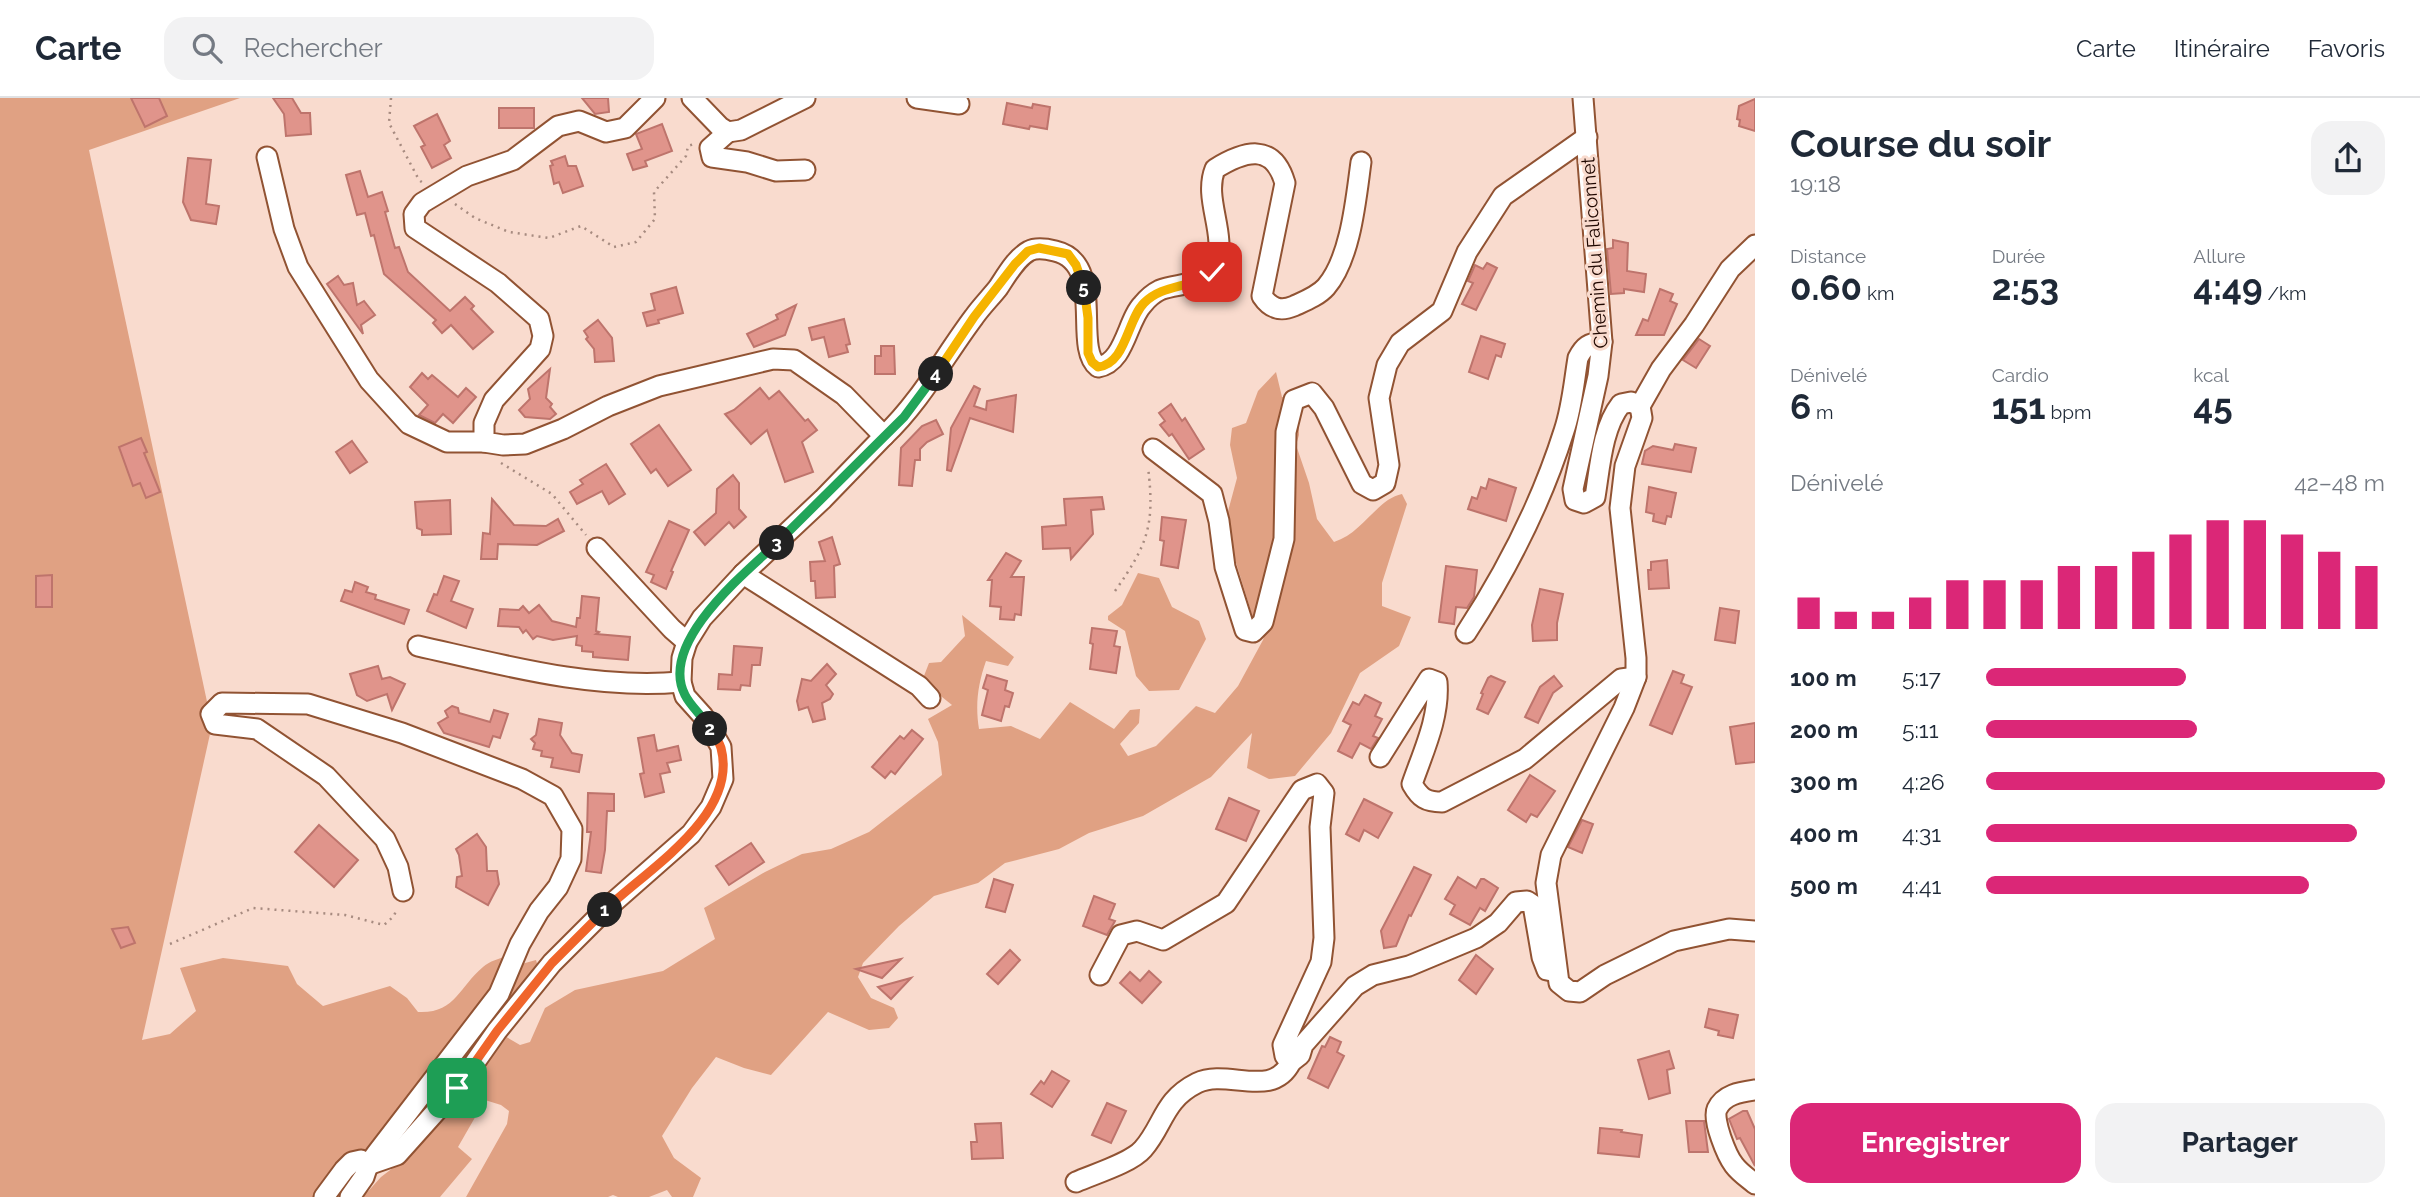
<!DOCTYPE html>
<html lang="fr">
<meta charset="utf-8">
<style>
:root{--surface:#fff;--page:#f2f2f3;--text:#1f2937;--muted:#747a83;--line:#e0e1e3;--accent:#db2777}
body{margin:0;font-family:Raleway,sans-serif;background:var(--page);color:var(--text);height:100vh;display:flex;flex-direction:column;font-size:26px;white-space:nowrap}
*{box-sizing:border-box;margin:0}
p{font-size:23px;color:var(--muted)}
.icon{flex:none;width:38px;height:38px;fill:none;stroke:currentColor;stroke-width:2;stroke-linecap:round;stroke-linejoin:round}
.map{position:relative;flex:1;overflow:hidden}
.panel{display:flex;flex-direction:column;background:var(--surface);width:665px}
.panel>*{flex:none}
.pin{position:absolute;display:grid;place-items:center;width:60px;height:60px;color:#fff;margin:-30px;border-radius:14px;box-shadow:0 4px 10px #0006}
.km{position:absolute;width:35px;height:35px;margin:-18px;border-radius:50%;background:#222;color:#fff;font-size:19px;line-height:35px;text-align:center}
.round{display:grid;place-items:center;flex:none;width:74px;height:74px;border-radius:21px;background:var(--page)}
.overview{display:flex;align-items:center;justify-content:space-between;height:119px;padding:0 35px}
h1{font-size:38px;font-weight:700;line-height:52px}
.metrics{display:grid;grid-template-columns:repeat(3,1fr);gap:10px;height:119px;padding:7px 35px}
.metrics div{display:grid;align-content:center}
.metrics b{font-size:35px;font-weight:700}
.metrics small{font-size:19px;font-weight:400}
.metrics p{font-size:19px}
.chart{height:196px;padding:14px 35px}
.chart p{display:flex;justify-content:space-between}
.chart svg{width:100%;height:126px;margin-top:7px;stroke:var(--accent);stroke-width:6}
.action{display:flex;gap:14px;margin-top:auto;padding:14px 35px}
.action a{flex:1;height:80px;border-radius:21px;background:var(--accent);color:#fff;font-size:28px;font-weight:700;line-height:80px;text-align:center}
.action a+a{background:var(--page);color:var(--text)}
ul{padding:0 35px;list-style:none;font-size:23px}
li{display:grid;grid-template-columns:112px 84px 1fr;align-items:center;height:52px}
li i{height:18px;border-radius:9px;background:var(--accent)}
header{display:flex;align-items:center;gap:42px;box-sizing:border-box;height:98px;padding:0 35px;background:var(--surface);border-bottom:2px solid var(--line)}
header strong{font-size:33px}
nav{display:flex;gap:38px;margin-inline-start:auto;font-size:24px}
.search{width:490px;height:63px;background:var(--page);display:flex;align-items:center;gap:18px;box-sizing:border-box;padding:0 24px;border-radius:21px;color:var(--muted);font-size:26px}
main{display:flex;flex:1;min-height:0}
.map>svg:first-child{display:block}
</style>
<header>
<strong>Carte</strong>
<div class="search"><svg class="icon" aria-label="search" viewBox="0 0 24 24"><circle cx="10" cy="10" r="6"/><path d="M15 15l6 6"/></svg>Rechercher</div>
<nav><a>Carte</a><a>Itinéraire</a><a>Favoris</a></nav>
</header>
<main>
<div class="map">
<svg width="1755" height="1099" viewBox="0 0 1755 1099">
<rect width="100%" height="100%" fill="#f9dbce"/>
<g fill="#e0a183">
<path d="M0,0H240L89,52L212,627L142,942L170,936L196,913L180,870L223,860L288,868L297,886L323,908L390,888L407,900L418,914C455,916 459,889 483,869C489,863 500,861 508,857L518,867L536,862L539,872L402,1046L370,1050L352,1061L320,1099H0Z"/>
<path d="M1276,274L1282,299L1289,300L1299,313V337L1296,347L1309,385L1317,421L1334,444C1363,435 1377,401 1402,396L1407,406L1382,485V508L1411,519L1399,548L1360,575L1331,635L1295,678L1269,681L1247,670L1252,635L1211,679L1143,718L1089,735L1059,751L1005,765L978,785L934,798L899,828L863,865L858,879L871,900L894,910L898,920L889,930L869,932L828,914L771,977L744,970L716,959L692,990L662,1038L674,1060L701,1080L693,1099H672L667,1092L649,1099H618L613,1097L608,1099H466L507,1026L509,1013L501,1007L485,1002L458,1049L472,1061L440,1099H363L381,1079L406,1060L503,937L520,947L530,944L545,910L575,892L663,873L715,841L704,810L765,774L802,756L831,751L869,734L942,677L938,644L928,621L952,607L922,583L929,565L941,564L965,538L962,517L1014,559L1008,568L986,563C978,586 975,606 979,631L1011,628L1040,641L1070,604L1114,631L1130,612L1140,611L1139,625L1120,646L1128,658L1156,648L1196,608L1215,615L1238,588L1263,542L1295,434L1293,396L1261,489L1253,520L1234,458L1227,417L1237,380L1230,347L1232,330L1246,325L1258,293Z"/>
<polygon points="1138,475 1159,480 1172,509 1199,523 1206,541 1179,592 1149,593 1136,578 1125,533 1108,522 1108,518 1122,507"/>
</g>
<g fill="#e0948b" stroke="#be746c" stroke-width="2">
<polygon points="131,0 159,0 167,18 145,29"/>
<polygon points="273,0 292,0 301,15 310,15 311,36 286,38 284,16"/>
<polygon points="582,0 608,0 609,14 595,16"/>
<polygon points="1755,1 1755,33 1739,28 1740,22 1737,21 1739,8"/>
<polygon points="1007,5 1032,10 1033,6 1050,9 1047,31 1030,28 1029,31 1003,26"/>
<rect x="499" y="10" width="35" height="20"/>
<polygon points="437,16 450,43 444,47 451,60 432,70 421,49 425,47 414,28"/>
<polygon points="662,26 672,53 645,63 647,68 633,72 627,56 642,51 636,36"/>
<polygon points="565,58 568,68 576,68 583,88 563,95 559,84 554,86 550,68 553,67 551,63"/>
<polygon points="188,60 211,62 206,106 219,108 216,126 191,122 183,104"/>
<polygon points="360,73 368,99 382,94 388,113 385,114 395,150 399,149 408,174 450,213 465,199 474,208 471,211 493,234 473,251 451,227 442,235 433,225 436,222 384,176 374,137 371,138 365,115 357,117 346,77"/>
<polygon points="1613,142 1628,145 1627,173 1646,176 1644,194 1624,191 1624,195 1611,196 1607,151 1613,150"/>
<polygon points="1487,165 1497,170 1476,212 1462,206 1473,185 1468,183 1475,167 1483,171"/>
<polygon points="338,178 344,187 353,185 357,207 364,203 375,217 361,227 363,236 327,186"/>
<polygon points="676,189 683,215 658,222 659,225 647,228 643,215 655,212 651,196"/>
<polygon points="1660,191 1673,196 1670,203 1677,206 1664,237 1636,237 1643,221 1648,223"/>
<polygon points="796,207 785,237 754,249 747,236 778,221 776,217"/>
<polygon points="844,221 850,246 846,247 848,254 829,259 824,239 812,242 809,230"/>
<polygon points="598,222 612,240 614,263 595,264 594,251 586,241 588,239 584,233"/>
<polygon points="1481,238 1505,246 1501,259 1496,257 1488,281 1469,274"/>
<polygon points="1699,241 1710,248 1696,270 1683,262"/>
<polygon points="881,248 894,248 895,276 875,276 875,258 881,258"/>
<polygon points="550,271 546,300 552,306 550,309 556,316 550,321 525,319 519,312 530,301 528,291"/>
<polygon points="422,275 428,281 432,277 458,299 466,290 476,299 453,325 443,316 435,325 419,317 428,307 410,289"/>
<polygon points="974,288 980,291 974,308 986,312 987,303 1016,297 1013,334 970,320 951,373 947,372 951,330"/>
<polygon points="760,290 769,301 779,293 805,323 808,321 817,332 802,344 813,374 785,384 767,332 751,346 725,316 734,312"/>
<polygon points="1171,306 1182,323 1185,320 1204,351 1189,361 1172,336 1169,338 1160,327 1165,323 1159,315"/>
<polygon points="936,322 943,336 927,344 920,351 920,362 915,362 912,388 899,387 901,350 922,328"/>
<polygon points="659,327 691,372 668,388 656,371 651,375 631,346"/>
<polygon points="141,340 147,354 144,355 160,394 146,400 140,385 133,388 119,349"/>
<polygon points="352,343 367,364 350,375 336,354"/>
<polygon points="1675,346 1696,350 1691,374 1642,366 1645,353 1653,348 1673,352"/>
<polygon points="606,366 625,396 609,406 602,393 577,406 570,394 583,386 580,382"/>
<polygon points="733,377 739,385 739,411 746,419 734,430 729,424 705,447 694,434 716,415 717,391"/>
<polygon points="1489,381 1516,390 1506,423 1468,411 1472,399 1477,401 1481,389 1486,391"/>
<polygon points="1649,389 1676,395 1671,419 1667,418 1665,426 1653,423 1654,416 1646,414"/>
<polygon points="1102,399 1104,411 1091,412 1093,436 1071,461 1070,450 1043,451 1042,429 1066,427 1064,401"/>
<polygon points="492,401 514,427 546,428 558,421 564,433 537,447 498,446 497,461 481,461 483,435 490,436"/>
<polygon points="450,402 451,436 422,437 422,432 417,430 415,404"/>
<polygon points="1162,419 1186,422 1178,470 1161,467 1164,443 1160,442"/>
<polygon points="669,423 689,432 671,473 673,474 666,491 651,484 654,477 646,474"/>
<polygon points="832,439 840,466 834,468 835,499 816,500 815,483 811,483 810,464 825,463 819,444"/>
<polygon points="1006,455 1021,463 1011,479 1024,479 1021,517 1015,516 1014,522 1000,521 1001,509 990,508 992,482 988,482"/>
<polygon points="1667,462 1669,490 1649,491 1648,472 1651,472 1651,464"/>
<polygon points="1446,468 1477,472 1474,499 1467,510 1456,509 1454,526 1439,524"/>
<polygon points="52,477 52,509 36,509 36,478"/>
<polygon points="444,478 459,483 451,503 473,511 466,530 427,513 434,496 437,497"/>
<polygon points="355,484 368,489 366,494 376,497 375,501 409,512 404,526 341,503 345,492 352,494"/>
<polygon points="1540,491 1563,496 1557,525 1557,542 1533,543 1532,527"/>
<polygon points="582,498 599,500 596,533 599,534 596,536 630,539 628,562 593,559 593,554 582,553 582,548 576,547 577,538 553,542 537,538 533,541 526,532 523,535 519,529 498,528 500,511 519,512 523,508 529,515 539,507 552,523 576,529 577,520 580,520"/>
<polygon points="1720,510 1739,513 1735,545 1715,542"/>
<polygon points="1092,530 1117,533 1114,548 1120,549 1116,575 1090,571 1093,546 1090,545"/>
<polygon points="734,548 762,550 760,567 752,567 750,588 741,587 740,592 718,591 719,576 732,577"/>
<polygon points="827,566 836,576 826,587 833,596 830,601 822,605 825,621 813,624 808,609 799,612 797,603 802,581 811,583"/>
<polygon points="378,568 382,581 390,579 405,586 392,612 387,596 367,603 357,597 350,576"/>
<polygon points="1673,573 1684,577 1681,585 1692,589 1672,636 1650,627"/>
<polygon points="987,577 1007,583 1005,592 1013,595 1009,609 1005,608 1001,623 982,617 988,592 983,590"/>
<polygon points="1491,578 1505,584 1488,616 1477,611 1483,596 1481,595 1488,580"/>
<polygon points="1554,578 1562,588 1553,595 1538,625 1525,619 1540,589"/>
<polygon points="1365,597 1381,605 1375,618 1382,621 1373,638 1378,640 1371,651 1360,645 1352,660 1338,653 1351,627 1343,623 1353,604 1359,607"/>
<polygon points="452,608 458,610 459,615 490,624 494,612 508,616 500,640 493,638 489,649 444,635 438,625 448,619 445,613"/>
<polygon points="539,621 562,625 560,637 572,655 582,657 579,674 551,669 553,660 541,658 542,653 533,651 535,645 531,641 536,637"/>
<polygon points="1755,625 1755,664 1736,666 1730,629"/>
<polygon points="912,632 923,641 895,676 891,673 885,680 872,669 900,638 904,641"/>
<polygon points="654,637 657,653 678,648 681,662 667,665 670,674 660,676 664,694 645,699 640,676 644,675 638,640"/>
<polygon points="1530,677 1555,693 1537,719 1531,716 1526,724 1508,712"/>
<polygon points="588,695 614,696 614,713 607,713 605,752 601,775 586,773 591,734 587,734"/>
<polygon points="1229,700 1259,713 1246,743 1216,731"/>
<polygon points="1364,701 1392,715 1378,740 1364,732 1359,743 1346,736"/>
<polygon points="1582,722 1593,726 1582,755 1568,749"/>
<polygon points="319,727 358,762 334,789 295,754"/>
<polygon points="477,736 486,749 487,773 497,773 499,786 488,807 456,789 457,779 462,778 459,757 456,751"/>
<polygon points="751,745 764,764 729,787 716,768"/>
<polygon points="1414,769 1431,777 1411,818 1409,817 1396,848 1384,850 1381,833"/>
<polygon points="1458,779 1476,790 1481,781 1484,781 1498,790 1485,813 1480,810 1470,827 1450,816 1455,807 1445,801"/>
<polygon points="994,781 1013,787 1005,814 986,809"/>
<polygon points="1094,798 1115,806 1109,821 1115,823 1107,837 1083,828"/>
<polygon points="128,829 135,845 121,850 112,831"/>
<polygon points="1010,852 1020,862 998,886 987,876"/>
<polygon points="1476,857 1493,871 1476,896 1459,882"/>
<polygon points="901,861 882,880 856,871"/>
<polygon points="1149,873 1161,884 1142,905 1120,885 1130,874 1140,883"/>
<polygon points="911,880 891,901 878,889"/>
<polygon points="1709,911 1738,917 1733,940 1718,937 1719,933 1705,929"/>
<polygon points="1330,939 1341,944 1337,954 1344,958 1328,990 1308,980 1322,948 1325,949"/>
<polygon points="1669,953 1674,970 1667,972 1670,995 1649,1001 1638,962"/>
<polygon points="1052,973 1069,983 1052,1009 1031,996 1041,983 1044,986"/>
<polygon points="1107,1005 1126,1013 1111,1045 1092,1037"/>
<polygon points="1743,1013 1747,1013 1755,1031 1755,1068 1740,1040 1737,1041 1729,1021"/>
<polygon points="1686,1023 1704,1023 1708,1054 1689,1054"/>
<polygon points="1001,1025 1003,1060 972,1061 971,1044 977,1044 975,1026"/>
<polygon points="1600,1030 1622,1032 1621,1034 1642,1037 1639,1059 1598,1055"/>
</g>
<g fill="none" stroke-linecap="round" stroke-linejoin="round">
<defs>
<g id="minor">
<polyline points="692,0 720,29 728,34 741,32 805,0"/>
<polyline points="917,0 959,6"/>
<path d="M1583,0L1602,244L1598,278L1573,391L1575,402L1584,405L1595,399C1600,369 1602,330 1621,306L1631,304L1640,308L1642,320L1625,368L1620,410L1636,560V579L1624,610L1551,757L1546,785L1559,885L1569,893L1580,894L1605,877L1674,843L1729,831L1755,833"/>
<polyline points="728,34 710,50 712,59 747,64 776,73 805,72"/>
<polyline points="267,59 284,131 298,169 369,282 409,326 447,344 484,344"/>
<polyline points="1640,308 1661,271 1694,227 1730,171 1755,147"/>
<path d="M884,338C921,303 944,259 974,219C981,209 990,200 998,190C1006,178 1016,160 1029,153C1037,149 1047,151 1055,153C1107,165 1072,249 1098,269C1125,265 1127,222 1143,206C1147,201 1154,195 1160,192C1178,185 1208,188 1216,166C1227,135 1203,101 1215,71C1244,53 1273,44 1285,85L1262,198C1270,210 1280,214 1294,208C1305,203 1318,198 1326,189C1351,160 1356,100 1361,64"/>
<polyline points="1153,351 1212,396 1219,423 1225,469 1245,532 1253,534 1263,524 1284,441 1286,334 1294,302 1312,295 1324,310 1362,386 1373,392 1385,385 1389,367 1379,300 1387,267 1400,245 1442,213 1467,154 1503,98 1587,39"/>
<polyline points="597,450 672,531 687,544"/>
<polyline points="743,476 919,588 930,600"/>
<path d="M1466,535C1507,472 1541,406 1564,333C1572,310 1574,284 1578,260C1584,248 1589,245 1602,244"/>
<path d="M418,548C503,567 593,592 681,584"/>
<path d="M1380,659L1429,581L1437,584C1440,619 1423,654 1412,686C1420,700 1426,704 1442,704L1525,661L1621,581L1636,579"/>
<polyline points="1100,877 1121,837 1137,833 1163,842 1226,805 1302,692 1317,686 1324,695 1320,729 1324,840 1321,864 1283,947 1285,958 1291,964 1300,957 1303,947 1355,888 1373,877 1409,868 1476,840 1498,825 1516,804 1527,803 1533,807 1542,859 1547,872 1552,873"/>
<polyline points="368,1067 397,1057 457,990 497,933 552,865 608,809 691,736 711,709 723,681 721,649 703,618 685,598 681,584 682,560 687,544 702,520 743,476 823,401 884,338 844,297 794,262 773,261 659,288 608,308 563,331 525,346 503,347 484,344 484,325 494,302 540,251 543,238 539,221 498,185 415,130 414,116 422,105 467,78 513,62 558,28 579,23 606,34 625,30 655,0"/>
<path d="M1076,1084C1094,1076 1131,1065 1143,1051C1164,1027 1163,1002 1197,985C1227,970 1272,1002 1291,964"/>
<path d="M1755,1086C1748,1080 1740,1075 1734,1067C1727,1058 1712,1022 1717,1011C1724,996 1741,994 1755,992"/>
<polyline points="324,1099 344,1072 352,1064 361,1062 368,1067"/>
<polyline points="350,1099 364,1079 368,1067 376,1056 499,896 520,846 539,813 558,789 571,761 572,731 553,698 522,681 402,635 308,606 222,605 211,616 215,626 257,631 326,678 385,741 398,769 403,793"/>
</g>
</defs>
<use href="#minor" stroke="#915333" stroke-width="23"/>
<g stroke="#a78b80" stroke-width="2.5" stroke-dasharray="2 5" stroke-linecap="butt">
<polyline points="391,0 389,25 419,82 423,85"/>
<polyline points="455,106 475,120 509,134 549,140 581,128 614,149 636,144 655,121 654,94 686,58 688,48 694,46"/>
<polyline points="501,365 552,396 586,437"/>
<path d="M1115,493C1148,446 1155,427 1148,369"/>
<polyline points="170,846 253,810 345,817 384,827 394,818 397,810"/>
</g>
<use href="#minor" stroke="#fff" stroke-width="19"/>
</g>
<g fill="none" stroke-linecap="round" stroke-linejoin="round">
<defs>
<polyline id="split-1" points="457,990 497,933 552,865 605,812"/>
<path id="split-2" d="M605,812C646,772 739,718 721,650C719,643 714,637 710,631"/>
<path id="split-3" d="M710,631C703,618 691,609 685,597C658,545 745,475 777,445"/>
<polyline id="split-4" points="777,445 904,319 936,276"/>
<polyline id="split-5" points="936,276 974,219 1015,166 1028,153 1039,150 1068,156 1076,167 1084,190"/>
<path id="split-6" d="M1084,190L1088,220V255L1092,264L1098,269C1126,266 1127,222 1144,205C1164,185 1192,191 1212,174"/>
</defs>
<use href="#split-1" stroke="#fff" stroke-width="14"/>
<use href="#split-2" stroke="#fff" stroke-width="14"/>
<use href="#split-3" stroke="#fff" stroke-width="14"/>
<use href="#split-4" stroke="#fff" stroke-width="14"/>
<use href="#split-5" stroke="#fff" stroke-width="14"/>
<use href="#split-6" stroke="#fff" stroke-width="14"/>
<use href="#split-1" stroke="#f0652b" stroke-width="9"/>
<use href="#split-2" stroke="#f0652b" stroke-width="9"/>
<use href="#split-3" stroke="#22a559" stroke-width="9"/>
<use href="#split-4" stroke="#22a559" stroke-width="9"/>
<use href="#split-5" stroke="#f5b400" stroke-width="9"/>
<use href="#split-6" stroke="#f5b400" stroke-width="9"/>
</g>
<g text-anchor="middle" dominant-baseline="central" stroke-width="6" stroke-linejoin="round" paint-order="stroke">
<g font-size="19" fill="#1f0700" stroke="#f9dbce">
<text transform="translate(1594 155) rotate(-94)">Chemin du Faliconnet</text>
</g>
</g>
</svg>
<div class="pin" style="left:457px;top:990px;background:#1e9e55"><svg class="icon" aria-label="arrive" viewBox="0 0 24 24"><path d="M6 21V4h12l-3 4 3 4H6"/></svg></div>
<div class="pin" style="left:1212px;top:174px;background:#d93025"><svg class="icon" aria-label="check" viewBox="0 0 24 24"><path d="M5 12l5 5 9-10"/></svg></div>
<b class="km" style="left:605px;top:812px">1</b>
<b class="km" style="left:710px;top:631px">2</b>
<b class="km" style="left:777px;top:445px">3</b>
<b class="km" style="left:936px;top:276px">4</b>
<b class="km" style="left:1084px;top:190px">5</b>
</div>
<section class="panel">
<div class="overview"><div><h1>Course du soir</h1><p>19:18</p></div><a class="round"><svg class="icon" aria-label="share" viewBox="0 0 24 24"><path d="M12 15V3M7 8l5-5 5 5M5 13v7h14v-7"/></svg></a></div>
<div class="metrics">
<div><p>Distance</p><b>0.60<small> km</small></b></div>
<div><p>Durée</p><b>2:53</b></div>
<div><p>Allure</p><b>4:49<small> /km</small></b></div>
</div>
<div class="metrics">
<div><p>Dénivelé</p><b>6<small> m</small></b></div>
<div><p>Cardio</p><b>151<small> bpm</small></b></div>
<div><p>kcal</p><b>45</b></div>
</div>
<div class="chart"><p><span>Dénivelé</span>42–48 m</p>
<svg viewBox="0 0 160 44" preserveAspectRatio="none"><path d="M5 44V33M15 44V38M25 44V38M35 44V33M45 44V27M55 44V27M65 44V27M75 44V22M85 44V22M95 44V17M105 44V11M115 44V6M125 44V6M135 44V11M145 44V17M155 44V22"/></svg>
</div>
<ul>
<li><b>100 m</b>5:17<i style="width:50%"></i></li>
<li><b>200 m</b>5:11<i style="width:53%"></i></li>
<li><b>300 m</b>4:26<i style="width:100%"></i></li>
<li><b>400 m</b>4:31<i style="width:93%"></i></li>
<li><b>500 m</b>4:41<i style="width:81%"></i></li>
</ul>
<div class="action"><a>Enregistrer</a><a>Partager</a></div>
</section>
</main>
